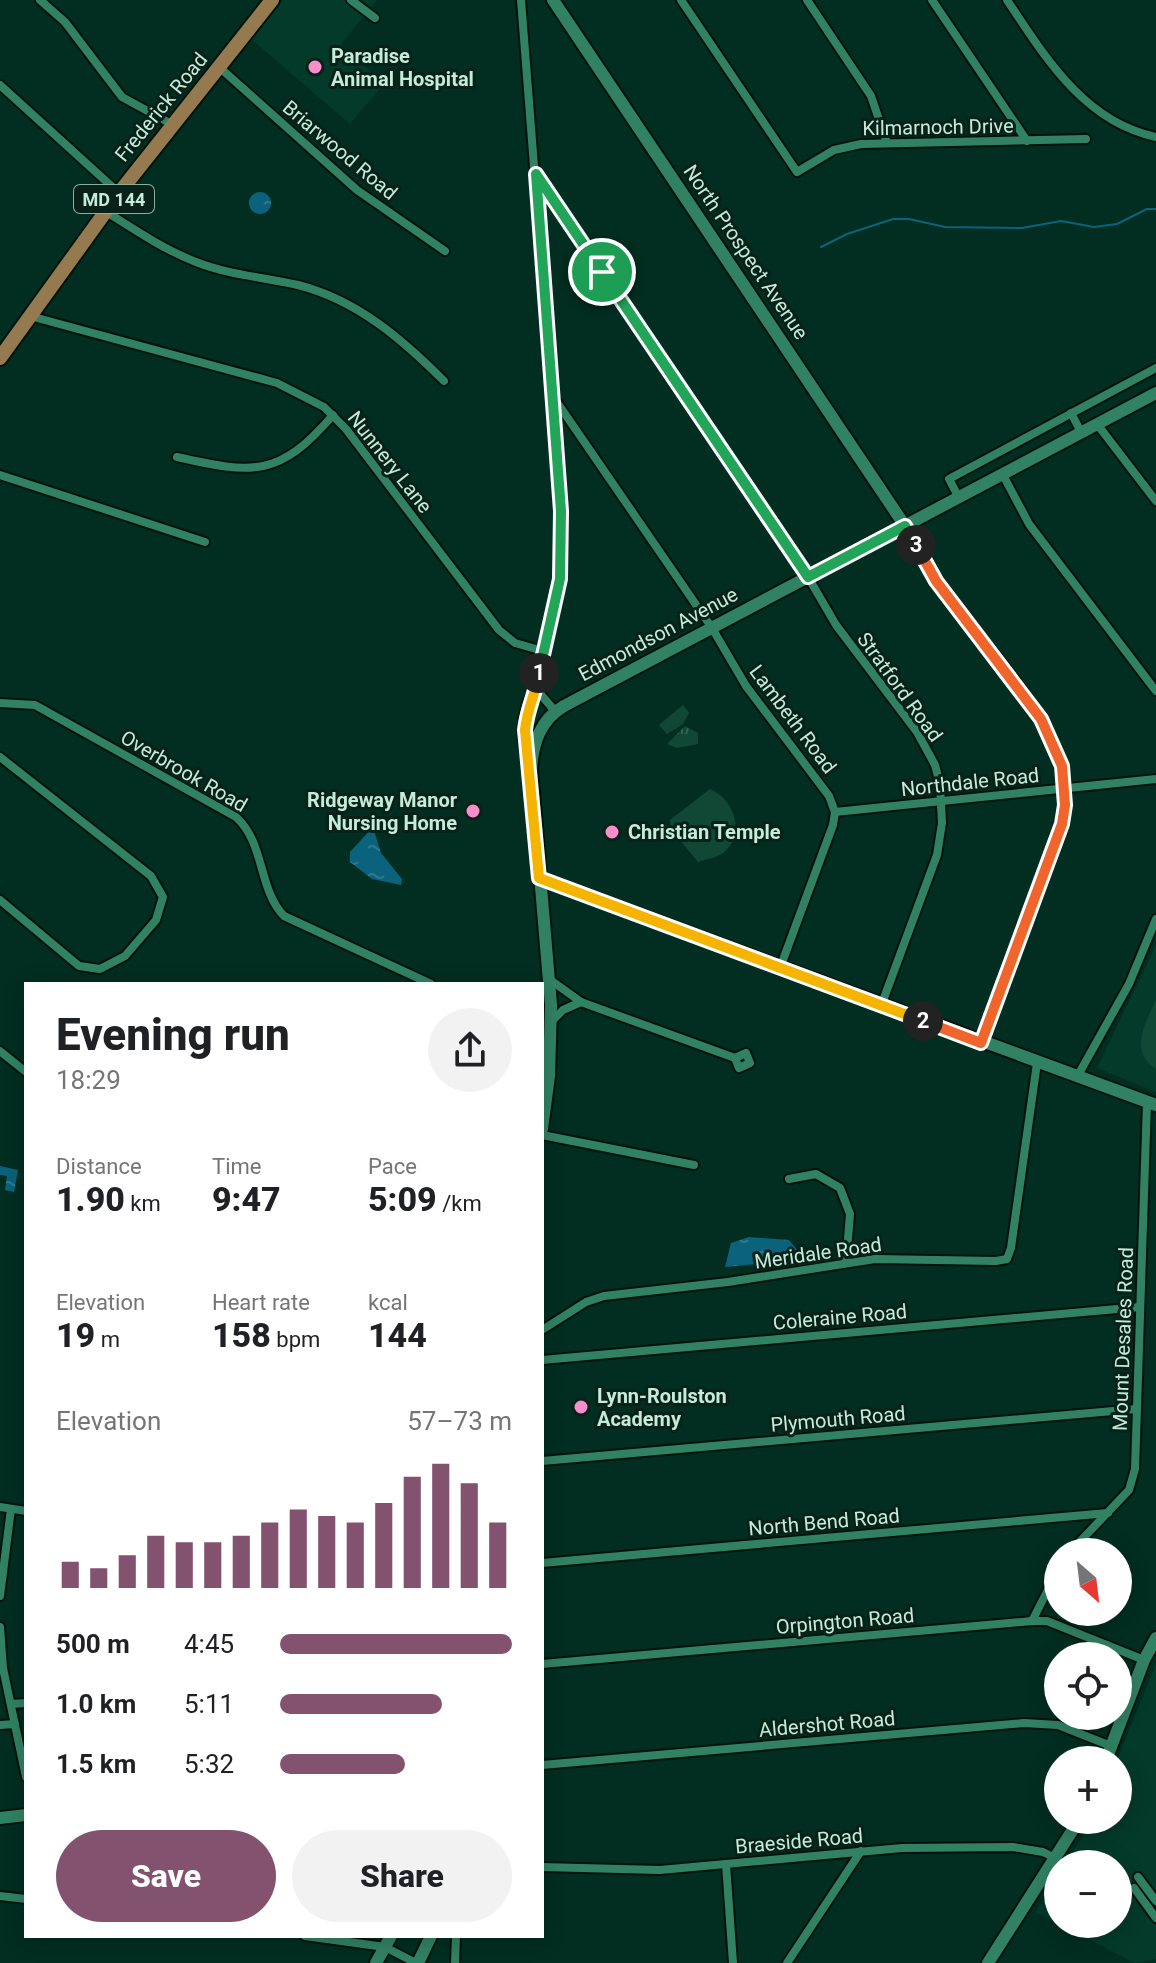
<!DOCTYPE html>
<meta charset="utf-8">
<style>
:root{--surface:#fff;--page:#f2f2f2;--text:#202124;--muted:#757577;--accent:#82526f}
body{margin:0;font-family:Roboto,sans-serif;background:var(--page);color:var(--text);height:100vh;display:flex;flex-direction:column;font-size:30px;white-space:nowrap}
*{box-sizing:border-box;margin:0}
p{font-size:26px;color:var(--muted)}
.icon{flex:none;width:44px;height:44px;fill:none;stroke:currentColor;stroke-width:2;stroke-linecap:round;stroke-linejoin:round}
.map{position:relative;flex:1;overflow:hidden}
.drawer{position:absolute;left:24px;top:982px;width:520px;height:956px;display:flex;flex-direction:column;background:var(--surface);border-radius:0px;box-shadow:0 4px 20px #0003}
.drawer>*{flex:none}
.needle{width:52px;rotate:152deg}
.tools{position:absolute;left:1044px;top:1538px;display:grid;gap:16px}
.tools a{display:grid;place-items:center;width:88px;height:88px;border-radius:50%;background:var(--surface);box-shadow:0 4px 20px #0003;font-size:40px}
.pin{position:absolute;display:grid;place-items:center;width:68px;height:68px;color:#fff;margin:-34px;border:4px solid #fff;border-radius:50%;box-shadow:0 2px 8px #0007}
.km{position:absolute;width:40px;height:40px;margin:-20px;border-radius:50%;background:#222;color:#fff;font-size:22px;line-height:40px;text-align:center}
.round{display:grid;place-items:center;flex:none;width:84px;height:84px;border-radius:42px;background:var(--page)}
.overview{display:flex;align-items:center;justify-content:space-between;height:136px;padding:0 32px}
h1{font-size:44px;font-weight:800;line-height:60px}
.stats{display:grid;grid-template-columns:repeat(3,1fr);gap:12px;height:136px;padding:8px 32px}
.stats div{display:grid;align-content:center}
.stats b{font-size:34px;font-weight:800}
.stats small{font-size:22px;font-weight:400}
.stats p{font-size:22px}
.chart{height:224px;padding:16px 32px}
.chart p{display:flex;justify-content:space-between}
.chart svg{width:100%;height:144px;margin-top:8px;stroke:var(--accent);stroke-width:6}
.primary-button{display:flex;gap:16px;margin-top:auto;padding:16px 32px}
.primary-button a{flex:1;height:92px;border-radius:48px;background:var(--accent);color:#fff;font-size:32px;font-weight:800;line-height:92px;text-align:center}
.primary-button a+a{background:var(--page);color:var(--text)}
ul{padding:0 32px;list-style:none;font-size:26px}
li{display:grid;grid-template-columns:128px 96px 1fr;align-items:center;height:60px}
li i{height:20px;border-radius:10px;background:var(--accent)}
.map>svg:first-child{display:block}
</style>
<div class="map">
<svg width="1156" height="1963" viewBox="0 0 1156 1963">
<defs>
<pattern id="park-tufts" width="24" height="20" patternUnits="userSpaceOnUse" patternTransform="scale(2)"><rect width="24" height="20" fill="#114735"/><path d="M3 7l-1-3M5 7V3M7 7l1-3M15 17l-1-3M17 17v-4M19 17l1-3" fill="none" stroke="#326252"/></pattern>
<pattern id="water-ripples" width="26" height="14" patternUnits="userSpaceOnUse" patternTransform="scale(2)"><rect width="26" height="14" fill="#0a627d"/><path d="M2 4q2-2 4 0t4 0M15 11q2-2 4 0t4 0" fill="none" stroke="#2c798f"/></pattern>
</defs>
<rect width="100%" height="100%" fill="#012e20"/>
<g fill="#043a2a">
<polygon points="283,0 377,0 341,44 384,84 350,124 251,39"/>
<polygon points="1156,945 1156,1092 1097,1068"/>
<polygon points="1156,1664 1156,1959 1135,1963 1058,1924 1118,1924 1118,1864 1066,1864 1092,1820 1118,1820 1117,1760"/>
<polygon points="1058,1878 1058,1924 1035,1912"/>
</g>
<g fill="url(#park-tufts)">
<polygon points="683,705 689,713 683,724 667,734 659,725"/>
<polygon points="685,726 698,733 698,744 677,748 667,744"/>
</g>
<g fill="#114735">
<path d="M710,789C735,799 746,835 723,853C717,858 706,859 698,862L670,828V820Z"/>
<path d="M1156,999V1069C1128,1051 1146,1023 1156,999Z"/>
</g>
<g fill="url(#water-ripples)">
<circle cx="260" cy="203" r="11"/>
<polygon points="373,827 381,853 402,879 401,885 372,879 350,862 350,852"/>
<polygon points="0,1166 18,1170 14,1192 5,1190 7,1176 0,1175"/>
<polygon points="749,1237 789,1240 798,1251 756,1264 725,1267 731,1243"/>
</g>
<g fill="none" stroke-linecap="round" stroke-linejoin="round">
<polyline stroke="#0a627d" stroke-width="2" points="821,247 847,234 893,219 909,219 945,227 1022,228 1061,221 1094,227 1117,224 1147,209 1156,209"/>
<defs>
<g id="street">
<polyline points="40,0 65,22 122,97 173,125"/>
<polyline points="351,0 375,18"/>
<polyline points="521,0 561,511 560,579 538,683 541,695 555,711"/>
<polyline points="681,0 797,172 834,150 861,144 1086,139"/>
<polyline points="807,0 871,96 887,143"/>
<polyline points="932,0 1027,141"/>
<path d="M1007,0C1045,57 1084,122 1156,137"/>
<polyline points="219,67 357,190 445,251"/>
<polyline points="0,85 119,193"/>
<polyline points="536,174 808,577 836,625 917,732 935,765 940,784 942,823 937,855 881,1006"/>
<path d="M105,211C135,230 163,249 196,262C229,275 263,277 298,285C357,300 402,339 444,381"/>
<polyline points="30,316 277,383 324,407 346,429 499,630 515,643 543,651"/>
<polyline points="552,395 712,628 746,686 829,796 835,812 833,825 780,968"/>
<polyline points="1071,413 1081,432"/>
<polyline points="1097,424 1156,501"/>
<path d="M177,457C253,474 279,478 333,415"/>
<polyline points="0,475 205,542"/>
<polyline points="1003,475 1029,524 1156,691"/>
<polyline points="959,498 949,479 1156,368"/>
<path d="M905,526C916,545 926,567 939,585C991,655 1078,730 1062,824L981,1042"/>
<path d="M0,703L35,705L236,817C265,843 258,889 284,916L431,984"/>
<polyline points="0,757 151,876 163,897 156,920 125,956 100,969 79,966 0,900"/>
<polyline points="835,812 1156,779"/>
<polyline points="549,979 581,1002 735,1058 746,1053 750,1063 739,1068 735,1058"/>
<polyline points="551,1022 563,1010 581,1002"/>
<polyline points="0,1051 26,1072"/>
<polyline points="1077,1077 1129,984 1156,919"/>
<polyline points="542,1135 694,1165"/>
<polyline points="789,1179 816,1174 840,1188 850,1214 846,1263"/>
<polyline points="542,1330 586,1302 604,1296 728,1282 875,1259 996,1261 1007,1259 1011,1248 1037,1063"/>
<polyline points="542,1360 1140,1307"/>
<polyline points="542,1461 1136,1409"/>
<polyline points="0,1507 26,1511"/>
<polyline points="1070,1552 1129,1490 1135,1469 1147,1102"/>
<polyline points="542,1563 1108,1513"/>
<polyline points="0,1596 11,1509"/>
<polyline points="1032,1621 1058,1570"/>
<polyline points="0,1627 3,1668 26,1777"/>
<polyline points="542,1664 1032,1621 1047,1621 1144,1660"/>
<polyline points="11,1704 26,1703"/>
<polyline points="0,1725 15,1724"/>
<polyline points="542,1765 1024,1723 1058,1725 1111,1746"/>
<polyline points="726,1864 733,1963"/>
<polyline points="542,1867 660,1870 902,1848 1013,1847 1043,1852 1057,1859"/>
<polyline points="1138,1877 1156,1901"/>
<polyline points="1134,1888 1156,1918"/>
<polyline points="0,1896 26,1899"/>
<polyline points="305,1936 385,1947 416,1963"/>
<polyline points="455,1963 456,1936"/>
<polyline points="787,1963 861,1851"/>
</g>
<g id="secondary">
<polyline points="553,0 905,526"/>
<path d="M529,761C522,737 522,708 538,688"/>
<polyline points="539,878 1156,1105"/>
<path d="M542,1129L549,1076L551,1005L531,769C533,743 540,720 564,706L1156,393"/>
<polyline points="1106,1760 1144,1660 1156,1638"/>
<polyline points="0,1818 26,1815"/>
<polyline points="376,1963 391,1936"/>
<polyline points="418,1963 431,1936"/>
<polyline points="988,1963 1079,1820"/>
</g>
<polyline id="primary" points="0,358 119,193 272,0"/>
</defs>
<use href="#street" stroke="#00140b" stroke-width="12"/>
<use href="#secondary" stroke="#00140b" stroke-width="16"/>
<use href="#primary" stroke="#00140b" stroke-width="18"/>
<use href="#street" stroke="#318265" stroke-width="8"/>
<use href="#secondary" stroke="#318265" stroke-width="12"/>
<use href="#primary" stroke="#967a4f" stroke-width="14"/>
</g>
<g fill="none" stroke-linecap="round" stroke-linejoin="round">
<defs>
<polyline id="split-1" points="539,673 560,579 561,511 536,174 602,272"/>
<path id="split-2" d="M539,673C536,693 527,709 525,730L539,878L923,1021"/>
<polyline id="split-3" points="916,545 936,581 1041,719 1062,766 1065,805 1062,824 981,1043 923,1021"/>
<polyline id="split-4" points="602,272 808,577 905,526 916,545"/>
</defs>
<use href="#split-1" stroke="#fff" stroke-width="16"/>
<use href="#split-2" stroke="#fff" stroke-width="16"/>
<use href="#split-3" stroke="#fff" stroke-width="16"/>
<use href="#split-4" stroke="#fff" stroke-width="16"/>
<use href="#split-1" stroke="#22a559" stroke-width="10"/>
<use href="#split-2" stroke="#f5b400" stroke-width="10"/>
<use href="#split-3" stroke="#f0652b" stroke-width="10"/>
<use href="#split-4" stroke="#22a559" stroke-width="10"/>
</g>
<g fill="#f98fca" stroke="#082219" stroke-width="3">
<circle cx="315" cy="67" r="8"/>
<circle cx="473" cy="811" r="8"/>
<circle cx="612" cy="832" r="8"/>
<circle cx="581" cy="1407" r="8"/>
</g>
<g text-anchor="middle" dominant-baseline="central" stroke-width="6" stroke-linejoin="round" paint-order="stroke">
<rect fill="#082219" stroke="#8cafa0" stroke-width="2" x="74" y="185" width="80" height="28" rx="6"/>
<g font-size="18" font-weight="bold" fill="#c5ebda">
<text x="114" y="199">MD 144</text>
</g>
<g font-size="20" font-weight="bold" fill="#c5ebda" stroke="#082219" text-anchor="start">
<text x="331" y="56">Paradise<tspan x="331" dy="23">Animal Hospital</tspan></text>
<text x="457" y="800" text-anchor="end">Ridgeway Manor<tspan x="457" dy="23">Nursing Home</tspan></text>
<text x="628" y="832">Christian Temple</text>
<text x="597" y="1396">Lynn-Roulston<tspan x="597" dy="23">Academy</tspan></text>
</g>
<g font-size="20" fill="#c5ebda" stroke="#082219">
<text transform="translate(161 107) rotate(-51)">Frederick Road</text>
<text transform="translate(938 127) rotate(-1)">Kilmarnoch Drive</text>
<text transform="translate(340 150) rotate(40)">Briarwood Road</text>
<text transform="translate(746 252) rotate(56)">North Prospect Avenue</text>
<text transform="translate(390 462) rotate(52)">Nunnery Lane</text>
<text transform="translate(658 634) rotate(-28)">Edmondson Avenue</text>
<text transform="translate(900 687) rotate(54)">Stratford Road</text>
<text transform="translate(793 719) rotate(53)">Lambeth Road</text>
<text transform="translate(184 771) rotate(30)">Overbrook Road</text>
<text transform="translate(970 782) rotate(-6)">Northdale Road</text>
<text transform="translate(818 1253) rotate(-8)">Meridale Road</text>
<text transform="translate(840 1317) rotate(-5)">Coleraine Road</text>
<text transform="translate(1123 1339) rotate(-88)">Mount Desales Road</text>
<text transform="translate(838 1419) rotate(-5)">Plymouth Road</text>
<text transform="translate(824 1522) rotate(-5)">North Bend Road</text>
<text transform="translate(845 1621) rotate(-5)">Orpington Road</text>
<text transform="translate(827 1724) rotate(-5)">Aldershot Road</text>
<text transform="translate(799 1841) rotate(-5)">Braeside Road</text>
</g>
</g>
</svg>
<div class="tools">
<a><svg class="needle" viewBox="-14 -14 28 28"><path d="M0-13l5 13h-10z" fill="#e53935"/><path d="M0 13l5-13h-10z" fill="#757577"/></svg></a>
<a><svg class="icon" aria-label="locate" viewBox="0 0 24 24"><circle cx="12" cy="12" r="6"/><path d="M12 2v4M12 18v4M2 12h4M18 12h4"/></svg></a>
<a>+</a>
<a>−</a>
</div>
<div class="pin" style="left:602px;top:272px;background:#1e9e55"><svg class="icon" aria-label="arrive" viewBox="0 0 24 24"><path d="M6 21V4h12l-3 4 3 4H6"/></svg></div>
<b class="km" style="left:539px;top:673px">1</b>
<b class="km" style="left:923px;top:1021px">2</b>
<b class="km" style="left:916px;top:545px">3</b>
<section class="drawer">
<div class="overview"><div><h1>Evening run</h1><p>18:29</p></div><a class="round"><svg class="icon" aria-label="share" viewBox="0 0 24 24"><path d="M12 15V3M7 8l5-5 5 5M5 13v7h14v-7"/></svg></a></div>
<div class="stats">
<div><p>Distance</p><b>1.90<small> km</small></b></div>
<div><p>Time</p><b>9:47</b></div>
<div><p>Pace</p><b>5:09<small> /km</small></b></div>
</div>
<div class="stats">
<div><p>Elevation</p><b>19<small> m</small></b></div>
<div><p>Heart rate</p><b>158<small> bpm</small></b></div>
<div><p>kcal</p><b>144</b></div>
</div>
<div class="chart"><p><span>Elevation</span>57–73 m</p>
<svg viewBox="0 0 160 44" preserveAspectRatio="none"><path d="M5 44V36M15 44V38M25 44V34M35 44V28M45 44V30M55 44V30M65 44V28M75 44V24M85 44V20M95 44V22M105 44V24M115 44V18M125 44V10M135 44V6M145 44V12M155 44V24"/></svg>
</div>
<ul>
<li><b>500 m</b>4:45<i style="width:100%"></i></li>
<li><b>1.0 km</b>5:11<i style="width:70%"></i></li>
<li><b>1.5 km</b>5:32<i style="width:54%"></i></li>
</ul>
<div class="primary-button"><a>Save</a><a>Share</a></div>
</section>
</div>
